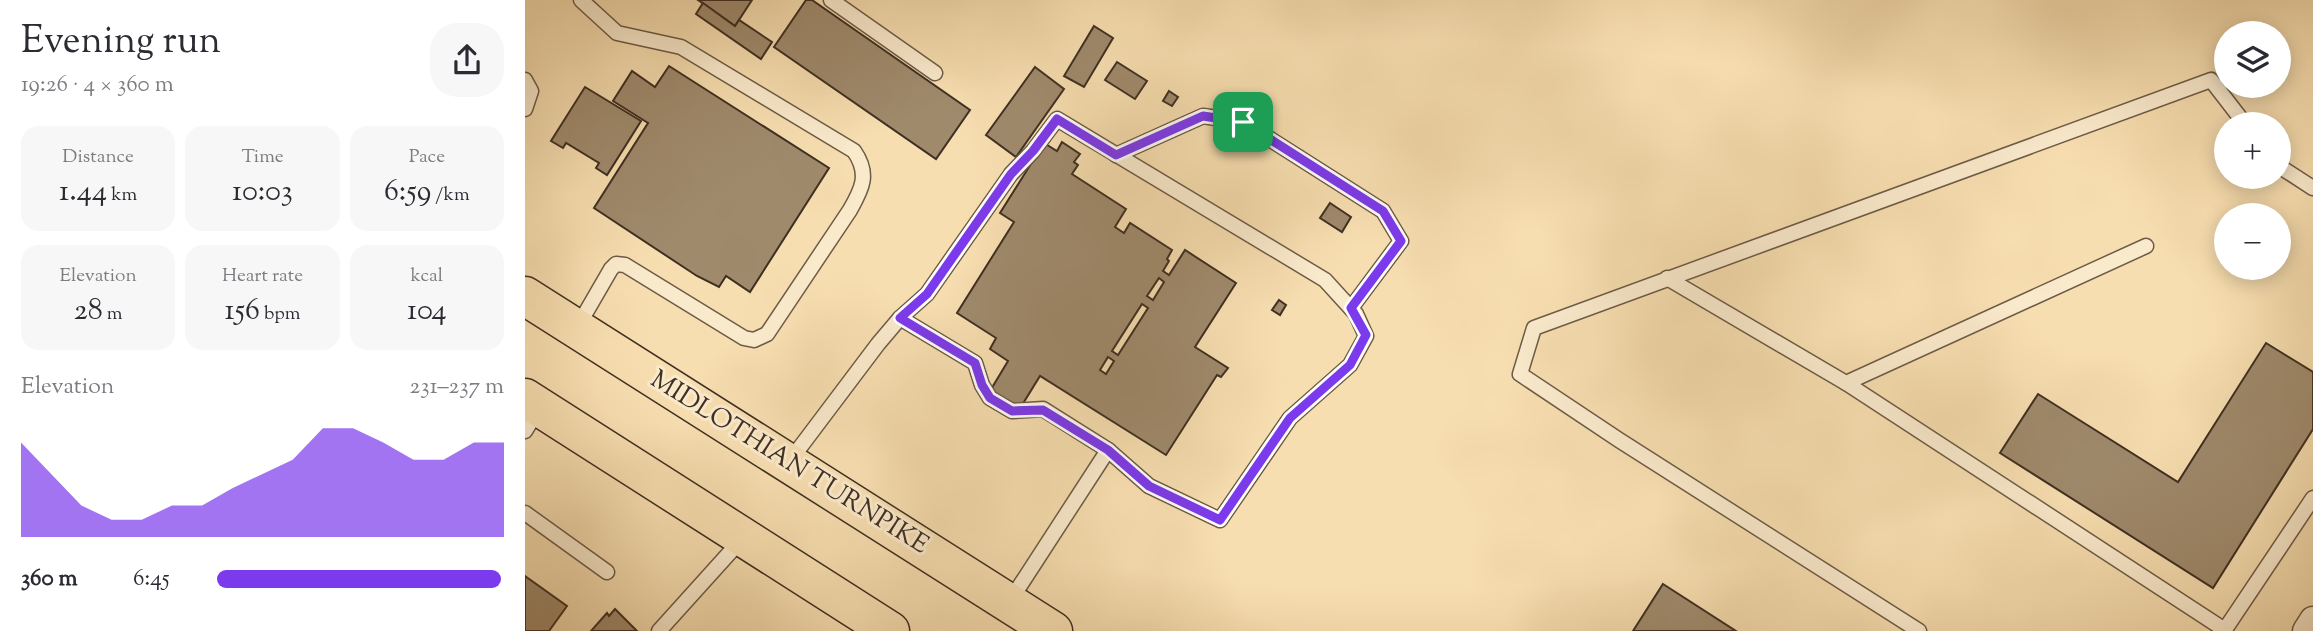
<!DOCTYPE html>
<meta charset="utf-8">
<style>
:root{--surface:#fff;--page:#f7f7f7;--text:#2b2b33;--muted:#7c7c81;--accent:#7c3aed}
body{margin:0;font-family:"Sorts Mill Goudy",serif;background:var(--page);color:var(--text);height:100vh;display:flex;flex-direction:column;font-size:26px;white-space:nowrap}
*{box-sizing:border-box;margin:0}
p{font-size:23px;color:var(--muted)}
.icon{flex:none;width:38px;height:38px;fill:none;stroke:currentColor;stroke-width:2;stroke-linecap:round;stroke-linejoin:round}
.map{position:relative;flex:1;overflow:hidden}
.sheet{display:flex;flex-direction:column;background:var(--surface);width:525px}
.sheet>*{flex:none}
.buttons{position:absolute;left:1689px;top:21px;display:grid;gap:14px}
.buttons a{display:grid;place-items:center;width:77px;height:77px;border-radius:50%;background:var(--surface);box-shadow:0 4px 18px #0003;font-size:35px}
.pin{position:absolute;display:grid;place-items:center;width:60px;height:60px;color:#fff;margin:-30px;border-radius:14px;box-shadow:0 4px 10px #0006}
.round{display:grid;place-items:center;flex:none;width:74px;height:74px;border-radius:28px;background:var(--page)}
.overview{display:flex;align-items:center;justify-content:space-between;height:119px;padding:0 21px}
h1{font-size:38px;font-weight:600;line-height:52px}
.metrics{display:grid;grid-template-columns:repeat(3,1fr);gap:10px;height:119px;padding:7px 21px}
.metrics div{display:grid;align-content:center;border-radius:18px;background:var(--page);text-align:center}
.metrics b{font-size:30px;font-weight:600}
.metrics small{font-size:19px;font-weight:400}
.metrics p{font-size:19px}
.chart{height:196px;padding:14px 21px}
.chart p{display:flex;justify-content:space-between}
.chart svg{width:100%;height:126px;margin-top:7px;fill:var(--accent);opacity:.7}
ul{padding:0 21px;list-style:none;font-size:23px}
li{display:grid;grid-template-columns:112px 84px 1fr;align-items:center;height:52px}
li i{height:18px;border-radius:9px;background:var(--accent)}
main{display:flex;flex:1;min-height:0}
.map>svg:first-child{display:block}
</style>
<main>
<section class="sheet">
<div class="overview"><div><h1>Evening run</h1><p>19:26 · 4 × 360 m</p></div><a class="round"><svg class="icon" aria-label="share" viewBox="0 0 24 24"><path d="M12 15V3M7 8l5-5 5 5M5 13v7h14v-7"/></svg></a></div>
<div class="metrics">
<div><p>Distance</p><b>1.44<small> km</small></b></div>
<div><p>Time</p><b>10:03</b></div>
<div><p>Pace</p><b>6:59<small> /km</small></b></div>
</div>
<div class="metrics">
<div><p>Elevation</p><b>28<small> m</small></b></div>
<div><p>Heart rate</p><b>156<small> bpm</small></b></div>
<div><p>kcal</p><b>104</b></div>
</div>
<div class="chart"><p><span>Elevation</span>231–237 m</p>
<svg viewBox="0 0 160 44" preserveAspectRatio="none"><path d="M0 44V11L10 22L20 33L30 38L40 38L50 33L60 33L70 27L80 22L90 17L100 6L110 6L120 11L130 17L140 17L150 11L160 11V44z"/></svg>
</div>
<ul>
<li><b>360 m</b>6:45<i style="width:99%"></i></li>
</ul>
</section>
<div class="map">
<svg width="1788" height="631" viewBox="0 0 1788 631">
<rect width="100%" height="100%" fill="#f7deb0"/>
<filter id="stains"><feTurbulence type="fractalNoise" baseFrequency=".00286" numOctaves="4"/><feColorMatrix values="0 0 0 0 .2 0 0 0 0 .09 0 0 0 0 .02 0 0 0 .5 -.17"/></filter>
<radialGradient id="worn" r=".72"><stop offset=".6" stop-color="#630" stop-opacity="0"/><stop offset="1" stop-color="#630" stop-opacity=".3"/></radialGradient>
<g fill="#9f8a6c" stroke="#3f2f23" stroke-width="2" fill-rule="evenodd">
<polygon points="173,0 227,0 210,26"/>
<polygon points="281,0 287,0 445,110 411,159 249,47"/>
<polygon points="178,3 210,26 214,20 247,42 236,59 171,14"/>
<polygon points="569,26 588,38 559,87 539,76"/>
<polygon points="592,62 622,81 610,99 580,80"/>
<polygon points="144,66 304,168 225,292 201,276 194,287 172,276 69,208 123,123 88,101 107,71 130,87"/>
<polygon points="510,67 539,89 491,157 461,135"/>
<polygon points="60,87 116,121 82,175 71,168 74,163 41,143 38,148 26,141"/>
<polygon points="644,91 653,97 647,106 638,101"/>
<path d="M537,142L555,154L549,162L553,165L547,174L601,209L590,227L599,233L605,223L647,250L642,259L644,261L638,271L644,275L660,250L711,283L670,347L703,368L696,377L692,375L641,455L515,376L494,410L465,391L483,361L465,349L471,338L432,313L489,222L475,213L519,143L532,151ZM634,278L639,282L628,300L622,296ZM617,304L623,308L593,355L587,351ZM583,357L589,361L581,374L575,370Z"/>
<polygon points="805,203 826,217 817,232 795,218"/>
<polygon points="754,300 761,305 755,315 747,310"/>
<polygon points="1741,343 1788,372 1788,429 1688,588 1475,453 1513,394 1653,482"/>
<polygon points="0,576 42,606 24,631 0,631"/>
<polygon points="1138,584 1211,631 1108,631"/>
<polygon points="90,609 112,631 66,631 82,613 84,616"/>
</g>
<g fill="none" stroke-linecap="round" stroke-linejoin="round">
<defs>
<g id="service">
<polyline points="306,0 410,73"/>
<polyline points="0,80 6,91 0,109"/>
<polyline points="591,155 678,116 718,122 858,211 876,241 826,308"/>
<polyline points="1754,166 1788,188"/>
<polyline points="1142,278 1321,383 1621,246"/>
<polyline points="375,318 450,363 457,385 465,398 487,411 518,409 583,450"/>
<path d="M53,326L86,269L91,264L100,265L219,338L229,340L242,334L325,210C337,189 345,174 329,151L156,47L92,33L56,0"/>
<polyline points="1321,383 1700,630"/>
<polyline points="0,431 14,408"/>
<polyline points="264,462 353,344 375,318 402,294 486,174 508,151 532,119 800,280 831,314 841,336 825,365 765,418 695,520 624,486 583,450 485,601"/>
<polyline points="0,513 82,572"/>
<polyline points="134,631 217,539"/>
<polyline points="1394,631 1094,440 995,374 1009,328 1686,80 1720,124"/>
<polyline points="1699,631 1788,498"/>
</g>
<polyline id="minor" points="1781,631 1788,620"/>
<g id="primary">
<polyline points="0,296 528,631"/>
<polyline points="0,398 365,631"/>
</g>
</defs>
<use href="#service" stroke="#6d5b46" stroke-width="17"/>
<use href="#minor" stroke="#6d5b46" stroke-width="29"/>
<use href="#primary" stroke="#3f2f23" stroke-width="41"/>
<use href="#service" stroke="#faeacc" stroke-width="14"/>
<use href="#minor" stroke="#faeacc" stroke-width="26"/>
<use href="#primary" stroke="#f7deb0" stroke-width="38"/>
</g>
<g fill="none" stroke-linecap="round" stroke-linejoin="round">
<defs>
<polygon id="route" points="678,116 718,122 858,211 876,241 826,308 841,335 825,365 765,418 695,520 624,486 583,450 518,410 487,411 465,398 457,385 450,363 375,318 402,294 486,174 508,151 532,119 591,155"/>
</defs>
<use href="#route" stroke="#fff" stroke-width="14"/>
<use href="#route" stroke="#7c3aed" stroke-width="9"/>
</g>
<g text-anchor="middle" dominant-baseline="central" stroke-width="6" stroke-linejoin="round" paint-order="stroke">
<g font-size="26" fill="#3f2f23" stroke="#faeacc">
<text transform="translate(264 463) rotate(32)">MIDLOTHIAN TURNPIKE</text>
</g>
</g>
<rect width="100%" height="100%" filter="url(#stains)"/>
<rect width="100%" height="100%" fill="url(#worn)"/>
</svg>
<div class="buttons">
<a><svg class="icon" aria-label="layers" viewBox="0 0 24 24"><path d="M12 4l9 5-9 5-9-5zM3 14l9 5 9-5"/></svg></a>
<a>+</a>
<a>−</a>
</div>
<div class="pin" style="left:718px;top:122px;background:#1e9e55"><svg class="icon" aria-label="arrive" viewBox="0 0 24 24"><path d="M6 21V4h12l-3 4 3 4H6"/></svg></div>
</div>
</main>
